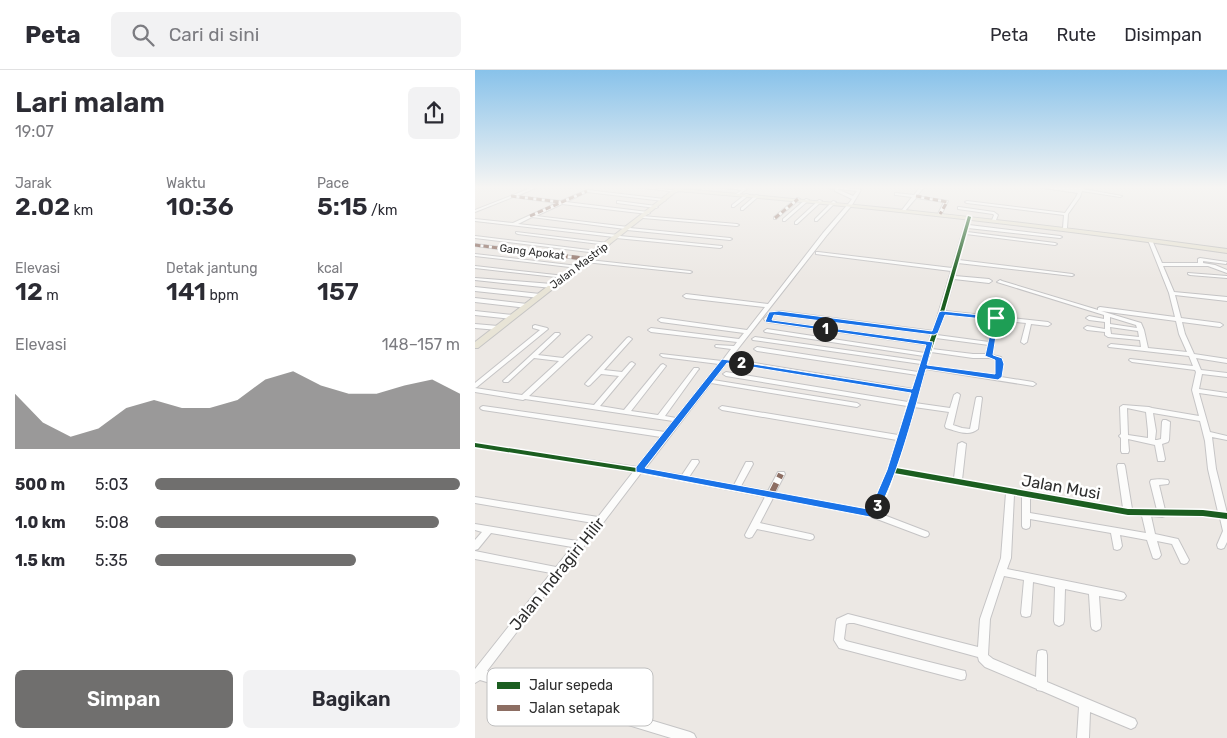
<!DOCTYPE html>
<html lang="id">
<meta charset="utf-8">
<style>
:root{--surface:#fff;--page:#f2f2f3;--text:#2b2b33;--muted:#7c7c81;--line:#e1e1e2;--accent:#706f6e}
body{margin:0;font-family:Rubik,sans-serif;background:var(--page);color:var(--text);height:100vh;display:flex;flex-direction:column;font-size:19px;white-space:nowrap}
*{box-sizing:border-box;margin:0}
p{font-size:16px;color:var(--muted)}
.icon{flex:none;width:28px;height:28px;fill:none;stroke:currentColor;stroke-width:2;stroke-linecap:round;stroke-linejoin:round}
.map{position:relative;flex:1;overflow:hidden}
.details{display:flex;flex-direction:column;background:var(--surface);width:475px}
.details>*{flex:none}
.pin{position:absolute;display:grid;place-items:center;width:42px;height:42px;color:#fff;margin:-21px;border:2px solid #fff;border-radius:50%;box-shadow:0 1px 5px #0007}
.km{position:absolute;width:25px;height:25px;margin:-12px;border-radius:50%;background:#222;color:#fff;font-size:14px;line-height:25px;text-align:center}
.round{display:grid;place-items:center;flex:none;width:52px;height:52px;border-radius:8px;background:var(--page)}
.head{display:flex;align-items:center;justify-content:space-between;height:85px;padding:0 15px}
h1{font-size:28px;font-weight:600;line-height:38px}
.metrics{display:grid;grid-template-columns:repeat(3,1fr);gap:8px;height:85px;padding:5px 15px}
.metrics div{display:grid;align-content:center}
.metrics b{font-size:25px;font-weight:600}
.metrics small{font-size:14px;font-weight:400}
.metrics p{font-size:14px}
.chart{height:140px;padding:10px 15px}
.chart p{display:flex;justify-content:space-between}
.chart svg{width:100%;height:90px;margin-top:5px;fill:var(--accent);opacity:.7}
.cta{display:flex;gap:10px;margin-top:auto;padding:10px 15px}
.cta a{flex:1;height:58px;border-radius:8px;background:var(--accent);color:#fff;font-size:20px;font-weight:600;line-height:58px;text-align:center}
.cta a+a{background:var(--page);color:var(--text)}
ul{padding:0 15px;list-style:none;font-size:16px}
li{display:grid;grid-template-columns:80px 60px 1fr;align-items:center;height:38px}
li i{height:12px;border-radius:6px;background:var(--accent)}
header{display:flex;align-items:center;gap:30px;box-sizing:border-box;height:70px;padding:0 25px;background:var(--surface);border-bottom:1px solid var(--line)}
header strong{font-size:24px}
nav{display:flex;gap:28px;margin-inline-start:auto;font-size:18px}
.search{width:350px;height:45px;background:var(--page);display:flex;align-items:center;gap:12px;box-sizing:border-box;padding:0 18px;border-radius:8px;color:var(--muted);font-size:19px}
main{display:flex;flex:1;min-height:0}
.map>svg:first-child{display:block}
</style>
<header>
<strong>Peta</strong>
<div class="search"><svg class="icon" aria-label="search" viewBox="0 0 24 24"><circle cx="10" cy="10" r="6"/><path d="M15 15l6 6"/></svg>Cari di sini</div>
<nav><a>Peta</a><a>Rute</a><a>Disimpan</a></nav>
</header>
<main>
<section class="details">
<div class="head"><div><h1>Lari malam</h1><p>19:07</p></div><a class="round"><svg class="icon" aria-label="share" viewBox="0 0 24 24"><path d="M12 15V3M7 8l5-5 5 5M5 13v7h14v-7"/></svg></a></div>
<div class="metrics">
<div><p>Jarak</p><b>2.02<small> km</small></b></div>
<div><p>Waktu</p><b>10:36</b></div>
<div><p>Pace</p><b>5:15<small> /km</small></b></div>
</div>
<div class="metrics">
<div><p>Elevasi</p><b>12<small> m</small></b></div>
<div><p>Detak jantung</p><b>141<small> bpm</small></b></div>
<div><p>kcal</p><b>157</b></div>
</div>
<div class="chart"><p><span>Elevasi</span>148–157 m</p>
<svg viewBox="0 0 160 44" preserveAspectRatio="none"><path d="M0 44V17L10 31L20 38L30 34L40 24L50 20L60 24L70 24L80 20L90 10L100 6L110 13L120 17L130 17L140 13L150 10L160 17V44z"/></svg>
</div>
<ul>
<li><b>500 m</b>5:03<i style="width:100%"></i></li>
<li><b>1.0 km</b>5:08<i style="width:93%"></i></li>
<li><b>1.5 km</b>5:35<i style="width:66%"></i></li>
</ul>
<div class="cta"><a>Simpan</a><a>Bagikan</a></div>
</section>
<div class="map">
<svg width="752" height="668" viewBox="0 0 752 668">
<rect width="100%" height="100%" fill="#ece8e4"/>
<g fill="none" stroke-linecap="round" stroke-linejoin="round">
<defs>
<g id="minor">
<polygon points="61,116 65,116 42,126 86,131 112,120 189,129 191,130 189,131 112,122 91,132 173,142 175,143 173,144 87,134 61,146 153,157 155,158 255,168 257,169 255,170 152,160 150,159 57,147 43,154 143,165 145,166 247,176 247,177 245,178 141,168 139,167 0,151 0,149 38,153 82,133 38,127 0,142 0,140"/>
<polygon points="93,116 100,116 93,118"/>
<polygon points="155,116 163,116 203,121 201,122"/>
<polygon points="235,116 244,116 270,118 272,119 263,125 261,124 267,120"/>
<path d="M352,116L384,119L386,120L377,135L352,165L255,289L438,319L442,305L282,281L279,279L282,277L443,302L446,294L278,270L277,269L280,267L447,291L449,286L290,262L289,261L292,259L450,283V280L453,275L291,252L289,249L295,243L304,241L458,261L476,201L341,184V182H343L477,198L492,147L494,146L496,147L494,155L585,166L587,167L585,168L493,158L492,162L580,173L582,174L580,175L491,164L484,190L597,204L599,205L597,206L483,193L480,206L514,209L517,211L514,213L479,209L470,241L573,252L576,254L573,256L556,254L552,272L549,274L546,272L551,253L523,250L517,285L526,287C529,293 527,300 526,307L558,312L561,314L558,316L451,299L440,333L475,338L479,325L482,323L484,324L485,325L478,355L487,358L495,359L501,328L502,327H506L507,328L503,359C494,367 482,361 471,358L470,356L474,342L439,337L421,398L479,408L483,374L487,372L491,374L487,410L648,438L642,396L643,394H649L650,396L657,439L682,440L675,412L676,410C681,409 688,409 693,410L694,412L693,414L684,415L690,440H728L743,442L733,399L730,371L725,351L678,343L681,361L680,370H682L686,369L687,352L688,350H691L695,352L694,370L693,372L687,374L690,389L689,391H683L680,375L653,369L654,381L653,383H647L646,381V368L644,366L646,364L645,337L648,335L674,337L677,338L724,346L717,320L721,302L720,300L657,292L654,290L655,289L718,296L714,286L634,277L633,276L636,274L666,277L665,270L633,267L630,265V262L612,260L609,258L612,256L630,259V252L614,250L611,248L614,246L629,249V245L522,212L525,210L527,211L623,240V238L625,237L700,247L694,223L673,170V169L677,170L687,193H723V189L725,188L752,192L751,194L728,191V193L740,195L752,200V203L733,196H688L699,222L752,227V231L700,225L706,248L745,253L748,255L745,257L707,252L710,264L719,284L752,289V293L721,288L726,300L752,303V307L727,304L724,319L752,323V327L724,323L735,362L752,366V370L737,367L741,399L752,443V472L749,478L746,479L743,478L742,475L748,461L745,448C727,445 708,446 690,446L687,447L676,446L680,464L703,469L714,490L712,493L709,494L706,493L697,474L682,471L686,485L684,488L681,489L678,488L672,470L645,465L647,476L645,479L642,480L639,479L636,463L555,449V456L554,458L551,459L548,458L547,456V426L539,425L536,488L532,499L646,522L649,523L651,526L649,529L646,530L624,526L626,556L625,559L621,561L617,559L616,556L614,524L590,519L589,551L588,554L584,556L580,554L579,551L580,517L558,512L556,543L555,546L551,547L547,546L546,543L549,510L529,506L515,549L513,585L518,589L561,607L562,585L563,581L567,580L571,581L572,585V612L660,649L662,653L660,657L656,659L615,642L614,668H602L604,637L567,621L562,620V619L510,597L504,591L503,587L379,553H374L371,554L369,569L371,571L486,600L490,601L491,605L490,609L486,610L364,578L359,570L361,552L362,549L373,544L503,577L505,549L526,488L531,423L420,403L405,437L401,442L453,462L454,464L453,466L450,467L447,466L394,446L298,428L285,453L335,464L338,465L339,467L338,469L335,470L282,459L277,467L274,468L271,467L270,465L290,427L166,403L128,453L86,504L12,601L215,662L219,664L221,668H196L5,610L0,613V599L76,503L0,489V481L81,497L97,477L16,463L3,479L0,480V470L7,462L0,460V454L102,471L118,453L0,433V427L123,447L158,402L0,377V373L162,397L186,367L8,340L6,339L5,338L6,337L8,336L190,362L198,351L50,329L48,330L0,322V318L47,325L84,291L59,288L33,312H29L28,311L80,263H84L85,264L63,285L88,288L112,266L114,265L117,267L116,268L54,326L119,335L144,306L126,304L115,315L113,316L110,314L152,268L154,267L157,269L156,270L129,300L147,302L155,293L157,292L160,294L125,336L149,340L186,295L188,294L191,296L156,341L183,345L219,298H223L224,299L223,300L190,346L201,348L244,294L188,287L185,285L186,284L247,291L256,279L241,277L240,276L241,275L259,276L262,272L176,262L173,260L176,258L264,269L269,263L186,252L183,250L186,248L272,260L290,237L211,228L208,226L211,224L293,234L348,163L374,133L377,129L360,121V119H362L378,126L382,121L353,118L351,117ZM626,241L701,251L704,264L712,282L673,278L669,260L666,253ZM469,244L518,249L514,272L462,265ZM299,245H304L456,264L454,272L295,250ZM635,247L661,255L662,258L635,254ZM635,257L663,261L664,267L636,264ZM461,268L514,275L511,284H498L457,279ZM456,282L498,288H514L521,289L522,294L520,306L452,296ZM252,292L436,322L433,332L251,302L248,304L251,306L432,336L423,365L247,336L244,338L247,340L422,370L413,400L398,435L393,440L300,423L310,404L309,402H303L293,421L266,416L278,394L277,392H271L259,415L214,407L224,392L223,390H217L207,405L170,399L236,313L382,337L385,335L382,333L238,310ZM652,338L671,342L673,361V368L653,365ZM555,428L653,445L667,446L671,463L555,443Z"/>
<polygon points="446,116 450,116 442,126 473,131 466,145 463,144 469,132 441,128 430,141 427,140 437,127 421,125 420,125 420,123 439,125"/>
<polygon points="568,116 579,116 604,118 606,117 608,118 608,119 647,126 645,127 607,121 605,127 593,144 592,158 590,159 588,158 589,145 492,133 490,132 492,131 590,143 601,127 603,123 569,118 567,117"/>
<polygon points="271,124 274,125 259,137 257,137 257,135"/>
<polygon points="281,125 284,126 268,140 266,140 266,138"/>
<polygon points="322,128 325,129 301,149 299,149 299,147"/>
<polygon points="331,129 334,130 310,151 308,151 308,149"/>
<polygon points="344,130 347,131 322,154 320,154 320,152"/>
<polygon points="143,131 181,136 183,137 181,138 142,133 142,131"/>
<polygon points="358,131 361,132 342,151 340,151 340,149"/>
<polygon points="484,137 519,142 523,145 521,150 519,151 517,150 519,145 518,144 483,139 483,137"/>
<polygon points="167,146 262,154 264,155 262,156 168,148 166,147"/>
<polygon points="41,162 133,173 135,174 133,175 43,164 41,163"/>
<polygon points="0,166 122,181 124,182 122,183 0,168"/>
<polygon points="0,174 113,188 115,189 114,190 215,201 217,202 215,203 110,192 108,191 109,190 0,176"/>
<polygon points="0,184 103,196 105,197 103,198 0,186"/>
<polygon points="0,196 90,206 92,207 90,208 0,198"/>
<polygon points="713,203 752,206 752,208 715,205 713,204"/>
<polygon points="0,208 77,214 80,216 77,218 0,210"/>
<polygon points="0,217 65,224 68,226 65,228 0,221"/>
<polygon points="0,228 52,234 55,236 52,238 0,232"/>
<polygon points="0,241 38,245 41,247 38,249 0,245"/>
<polygon points="0,254 23,256 26,258 23,260 0,258"/>
<polygon points="60,255 72,258 73,259 2,317 0,318 0,313 65,260 58,258 58,256"/>
</g>
<path id="major" d="M203,116H207L205,119C388,134 570,154 752,179V183C569,157 386,136 202,121L3,278H0V272Z"/>
</defs>
<use href="#minor" stroke="#c5c4c5" stroke-width="2"/>
<use href="#major" stroke="#c6c5c4" stroke-width="2"/>
<use href="#minor" fill="#fcfcfb" fill-rule="evenodd"/>
<use href="#major" fill="#e8e4d6" fill-rule="evenodd"/>
<g stroke="#8d6e63" stroke-width="3" stroke-dasharray="5.5 3" stroke-linecap="butt">
<polyline points="36,126 85,132"/>
<polyline points="441,126 472,132 465,144"/>
<polyline points="55,146 112,121"/>
<polyline points="300,148 323,129"/>
<polyline points="0,175 47,181"/>
</g>
<polyline stroke="#8d6e63" stroke-width="4" stroke-dasharray="8 4" stroke-linecap="butt" points="37,180 113,189"/>
<polyline stroke="#8d6e63" stroke-width="6" stroke-dasharray="12 6" stroke-linecap="butt" points="296,424 306,404"/>
<defs>
<path id="cycleway" d="M493,146L496,147L469,242L443,321L421,398L653,439L728,440L752,443V449L728,446L653,445L419,403C414,416 408,440 395,446L168,403L0,377V373L168,399L393,440L398,435L413,400L437,321L465,242Z"/>
</defs>
<use href="#cycleway" stroke="#fff" stroke-width="3"/>
<use href="#cycleway" fill="#1b5e20" fill-rule="evenodd"/>
</g>
<linearGradient id="sky" x2="0" y2="1"><stop stop-color="#88c2ea"/><stop offset="0.56" stop-color="#f6f5f3"/><stop offset="1" stop-color="#f6f5f3" stop-opacity="0"/></linearGradient>
<rect width="752" height="209" fill="url(#sky)"/>
<path fill="#1a73e8" stroke="#fff" fill-rule="evenodd" d="M304,241L457,261L464,242L467,241L524,247L518,285L527,288L529,294L527,307L523,310L451,299C444,323 415,440 395,447L161,402V397L247,289L437,319L451,275L290,252L294,242ZM299,245L459,265L463,263L470,245L518,250L510,286L520,290V304L452,295L458,272L297,250ZM252,293L436,323L412,400L397,435L393,439L170,398Z"/>
<g text-anchor="middle" dominant-baseline="central" stroke-width="5" stroke-linejoin="round" paint-order="stroke">
<g font-size="11" fill="#2e2e2e" stroke="#fff">
<text transform="translate(57 182) rotate(7)">Gang Apokat</text>
<text transform="translate(104 196) rotate(-37)">Jalan Mastrip</text>
</g>
<g font-size="16" fill="#2e2e2e" stroke="#fff">
<text transform="translate(586 417) rotate(10)">Jalan Musi</text>
<text transform="translate(82 504) rotate(-51)">Jalan Indragiri Hilir</text>
</g>
</g>
<rect x="12" y="598" width="166" height="58" rx="8" fill="#fff" stroke="#c0c0c0" stroke-width="1"/>
<rect x="22" y="612" width="23" height="7" fill="#1b5e20"/>
<rect x="22" y="635" width="23" height="6" fill="#8d6e63"/>
<g font-size="14" fill="#2e2e2e">
<text x="54" y="620">Jalur sepeda</text>
<text x="54" y="643">Jalan setapak</text>
</g>
</svg>
<div class="pin" style="left:521px;top:248px;background:#1e9e55"><svg class="icon" aria-label="arrive" viewBox="0 0 24 24"><path d="M6 21V4h12l-3 4 3 4H6"/></svg></div>
<b class="km" style="left:350px;top:259px">1</b>
<b class="km" style="left:266px;top:293px">2</b>
<b class="km" style="left:402px;top:436px">3</b>
</div>
</main>
